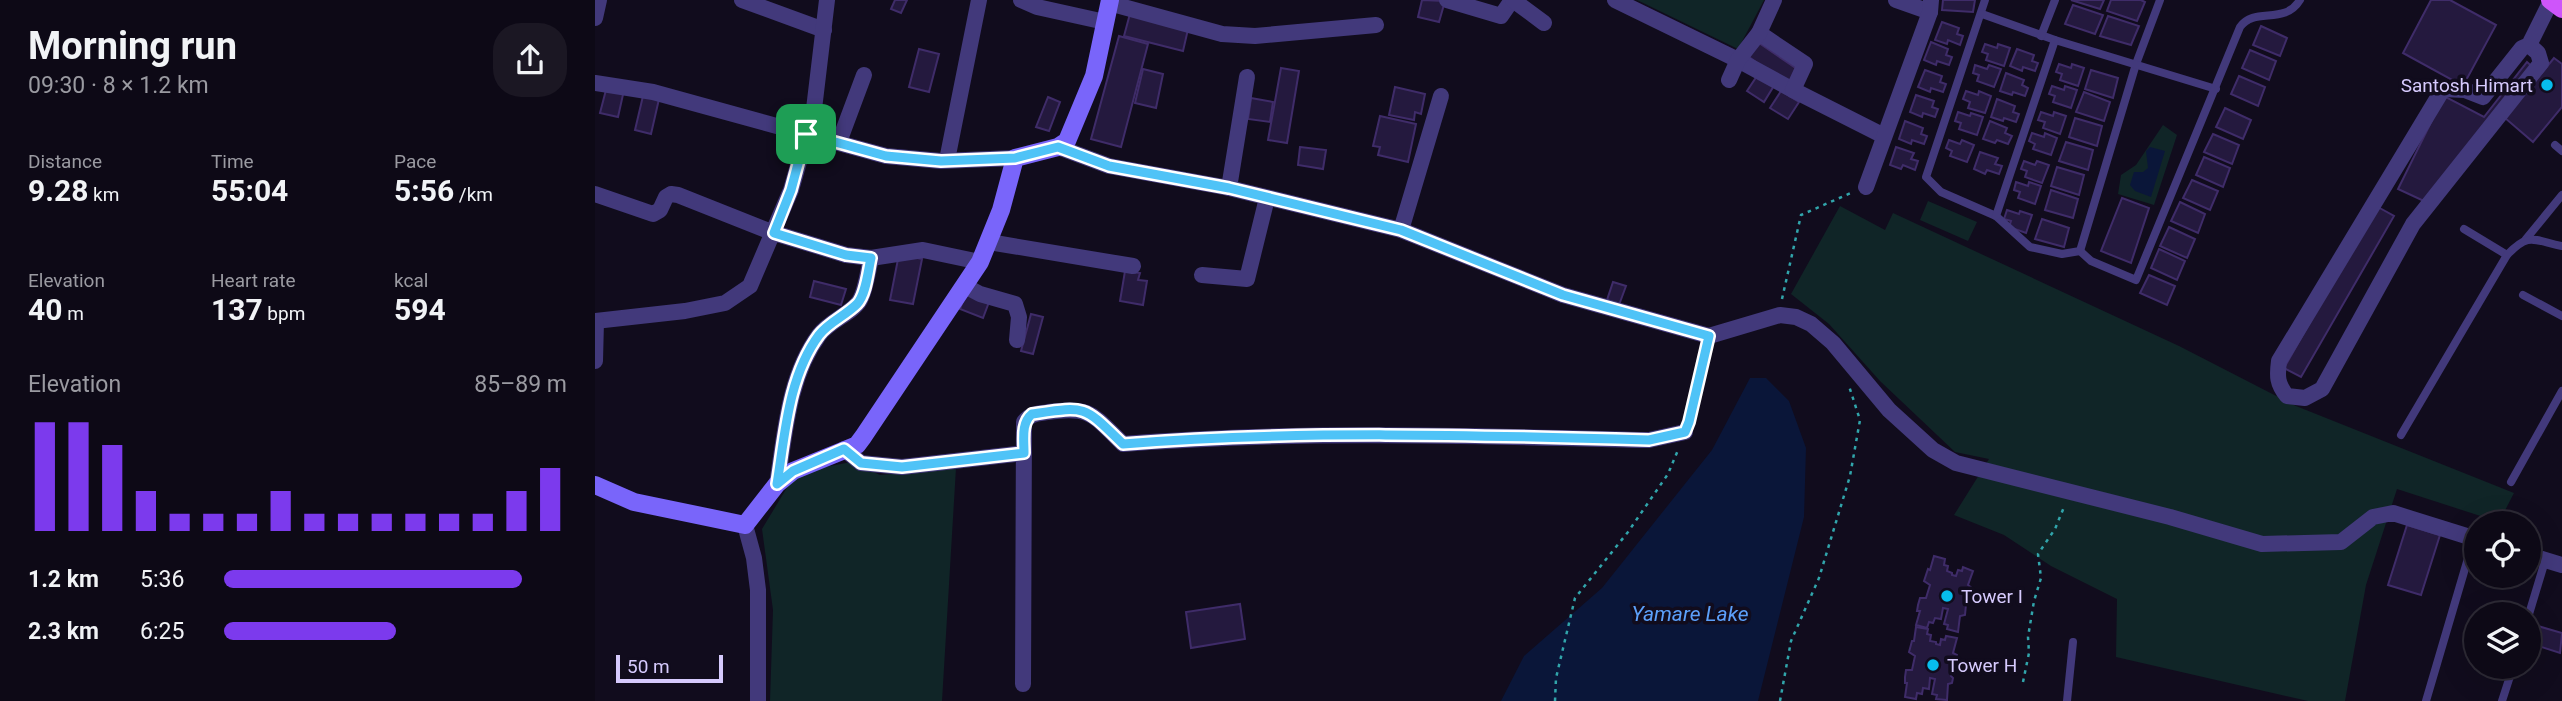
<!DOCTYPE html>
<meta charset="utf-8">
<style>
:root{--surface:#0d0916;--page:#1b1723;--text:#f1f3f6;--muted:#9a9aa1;--line:#2d2a35;--accent:#7c3aed}
body{margin:0;font-family:Roboto,sans-serif;background:var(--page);color:var(--text);height:100vh;display:flex;flex-direction:column;font-size:26px;white-space:nowrap}
*{box-sizing:border-box;margin:0}
p{font-size:23px;color:var(--muted)}
.icon{flex:none;width:38px;height:38px;fill:none;stroke:currentColor;stroke-width:2;stroke-linecap:round;stroke-linejoin:round}
.map{position:relative;flex:1;overflow:hidden}
.drawer{display:flex;flex-direction:column;background:var(--surface);width:595px}
.drawer>*{flex:none}
.fabs{position:absolute;left:1869px;top:511px;display:grid;gap:14px}
.fabs a{display:grid;place-items:center;width:77px;height:77px;border-radius:50%;background:var(--surface);box-shadow:0 7px 28px #0002,0 0 0 2px var(--line);font-size:35px}
.scale{position:absolute;left:21px;bottom:18px;width:107px;box-sizing:border-box;padding-left:7px;border:4px solid #d6cafd;border-top:0;font-size:19px;line-height:24px;white-space:nowrap;color:#d6cafd;-webkit-text-stroke:5px #110c1d;paint-order:stroke}
.pin{position:absolute;display:grid;place-items:center;width:60px;height:60px;color:#fff;margin:-30px;border-radius:14px;box-shadow:0 4px 10px #0006}
.round{display:grid;place-items:center;flex:none;width:74px;height:74px;border-radius:28px;background:var(--page)}
.summary{display:flex;align-items:center;justify-content:space-between;height:119px;padding:0 28px}
h1{font-size:38px;font-weight:700;line-height:52px}
.figures{display:grid;grid-template-columns:repeat(3,1fr);gap:10px;height:119px;padding:7px 28px}
.figures div{display:grid;align-content:center}
.figures b{font-size:30px;font-weight:700}
.figures small{font-size:19px;font-weight:400}
.figures p{font-size:19px}
.chart{height:196px;padding:14px 28px}
.chart p{display:flex;justify-content:space-between}
.chart svg{width:100%;height:126px;margin-top:7px;stroke:var(--accent);stroke-width:6}
ul{padding:0 28px;list-style:none;font-size:23px}
li{display:grid;grid-template-columns:112px 84px 1fr;align-items:center;height:52px}
li i{height:18px;border-radius:9px;background:var(--accent)}
main{display:flex;flex:1;min-height:0}
.map>svg:first-child{display:block}
</style>
<main>
<section class="drawer">
<div class="summary"><div><h1>Morning run</h1><p>09:30 · 8 × 1.2 km</p></div><a class="round"><svg class="icon" aria-label="share" viewBox="0 0 24 24"><path d="M12 15V3M7 8l5-5 5 5M5 13v7h14v-7"/></svg></a></div>
<div class="figures">
<div><p>Distance</p><b>9.28<small> km</small></b></div>
<div><p>Time</p><b>55:04</b></div>
<div><p>Pace</p><b>5:56<small> /km</small></b></div>
</div>
<div class="figures">
<div><p>Elevation</p><b>40<small> m</small></b></div>
<div><p>Heart rate</p><b>137<small> bpm</small></b></div>
<div><p>kcal</p><b>594</b></div>
</div>
<div class="chart"><p><span>Elevation</span>85–89 m</p>
<svg viewBox="0 0 160 44" preserveAspectRatio="none"><path d="M5 44V6M15 44V6M25 44V14M35 44V30M45 44V38M55 44V38M65 44V38M75 44V30M85 44V38M95 44V38M105 44V38M115 44V38M125 44V38M135 44V38M145 44V30M155 44V22"/></svg>
</div>
<ul>
<li><b>1.2 km</b>5:36<i style="width:87%"></i></li>
<li><b>2.3 km</b>6:25<i style="width:50%"></i></li>
</ul>
</section>
<div class="map">
<svg width="1967" height="701" viewBox="0 0 1967 701">
<rect width="100%" height="100%" fill="#110c1d"/>
<g fill="#102527">
<polygon points="1042,0 1169,0 1143,49"/>
<polygon points="1568,125 1582,135 1559,205 1523,194 1526,175 1541,165"/>
<polygon points="1333,201 1382,222 1373,241 1325,220"/>
<polygon points="1245,206 1290,230 1298,213 1584,346 1701,406 1919,493 1904,522 1802,489 1771,585 1750,701 1713,701 1521,657 1522,599 1456,566 1409,535 1359,515 1394,459 1360,452 1285,381 1234,324 1196,294"/>
<polygon points="256,462 285,475 361,468 347,701 175,701 178,610 167,529 196,481 215,470"/>
</g>
<g fill="#0a1639">
<polygon points="1555,147 1570,151 1556,197 1540,191 1535,185 1539,172 1548,172 1553,168 1551,151"/>
<polygon points="1155,378 1171,378 1194,401 1211,448 1209,517 1163,701 906,701 929,656 1007,588 1117,450"/>
</g>
<g fill="#24193e" stroke="#3f2c69" stroke-width="2">
<polygon points="300,0 312,0 306,13 296,9"/>
<polygon points="827,0 850,1 844,22 823,17"/>
<polygon points="1348,0 1380,0 1378,12 1347,10"/>
<polygon points="1476,0 1509,0 1505,9"/>
<polygon points="1516,0 1546,0 1550,2 1542,21 1512,11"/>
<polygon points="1836,0 1855,0 1901,25 1868,86 1808,53"/>
<polygon points="1478,5 1508,15 1500,34 1470,24"/>
<polygon points="536,10 594,25 588,51 529,36"/>
<polygon points="1513,16 1544,26 1536,45 1505,36"/>
<polygon points="1347,22 1364,28 1362,34 1368,36 1365,45 1353,40 1352,44 1340,40"/>
<polygon points="1666,26 1692,38 1685,56 1658,45"/>
<polygon points="524,36 553,44 526,147 496,139"/>
<polygon points="1336,42 1353,49 1351,55 1357,57 1354,65 1342,61 1341,65 1329,60"/>
<polygon points="1164,43 1205,71 1194,86 1154,57"/>
<polygon points="1390,44 1402,48 1403,44 1415,48 1409,66 1391,60 1393,54 1387,52"/>
<polygon points="324,49 344,54 334,92 314,87"/>
<polygon points="1422,49 1439,55 1437,61 1443,63 1440,71 1428,67 1427,71 1415,66"/>
<polygon points="1655,50 1681,61 1674,80 1647,68"/>
<polygon points="1959,58 1967,64 1967,107 1938,142 1910,118"/>
<polygon points="1932,62 1940,69 1831,202 1803,189 1849,96 1889,117"/>
<polygon points="1464,64 1476,68 1477,64 1489,68 1483,86 1465,80 1467,74 1461,72"/>
<polygon points="1380,65 1392,69 1394,65 1406,69 1399,87 1382,81 1384,75 1378,73"/>
<polygon points="686,68 704,71 692,143 673,140"/>
<polygon points="548,69 568,74 561,108 540,103"/>
<polygon points="1330,70 1347,76 1345,82 1351,84 1348,92 1336,88 1335,92 1323,87"/>
<polygon points="1496,70 1523,78 1518,98 1490,89"/>
<polygon points="1164,73 1180,84 1169,102 1152,91"/>
<polygon points="1411,73 1429,80 1427,85 1433,88 1430,96 1418,92 1417,95 1405,91"/>
<polygon points="1644,76 1670,87 1663,106 1636,94"/>
<polygon points="12,86 29,90 23,117 5,113"/>
<polygon points="1457,86 1469,90 1470,86 1482,90 1476,108 1458,102 1460,96 1454,94"/>
<polygon points="800,87 830,94 826,114 820,112 819,120 794,115"/>
<polygon points="1186,91 1204,102 1193,119 1175,108"/>
<polygon points="1371,91 1383,95 1384,91 1396,96 1390,113 1373,108 1375,102 1368,99"/>
<polygon points="1489,92 1515,102 1509,121 1481,112"/>
<polygon points="1321,95 1339,101 1337,107 1343,109 1340,117 1328,113 1327,117 1315,112"/>
<polygon points="48,96 64,99 56,134 40,130"/>
<polygon points="453,97 465,102 454,131 441,127"/>
<polygon points="656,98 678,102 675,122 653,119"/>
<polygon points="1402,99 1420,106 1418,112 1424,114 1421,122 1409,118 1408,121 1396,117"/>
<polygon points="1630,108 1656,120 1648,139 1621,127"/>
<polygon points="1363,112 1375,116 1376,113 1388,117 1382,135 1364,129 1366,123 1360,121"/>
<polygon points="1446,112 1458,116 1459,112 1471,116 1465,134 1448,128 1450,122 1443,120"/>
<polygon points="785,116 821,124 813,162 783,155 785,147 778,146"/>
<polygon points="1480,118 1507,126 1502,146 1474,137"/>
<polygon points="1310,121 1328,128 1326,134 1332,136 1329,144 1317,140 1316,144 1304,139"/>
<polygon points="1395,121 1412,128 1410,133 1417,136 1413,144 1402,140 1400,143 1388,139"/>
<polygon points="1437,133 1449,137 1450,133 1462,138 1456,155 1438,149 1440,144 1434,141"/>
<polygon points="1618,134 1644,145 1637,164 1609,152"/>
<polygon points="1354,140 1365,144 1367,140 1379,145 1372,162 1355,156 1357,151 1351,148"/>
<polygon points="1471,142 1498,150 1493,170 1464,161"/>
<polygon points="705,147 731,150 728,169 703,165"/>
<polygon points="1301,147 1319,153 1316,159 1323,161 1320,170 1308,165 1306,169 1295,165"/>
<polygon points="1385,152 1403,158 1400,164 1407,166 1404,174 1392,170 1390,174 1379,169"/>
<polygon points="1609,157 1635,168 1628,187 1601,175"/>
<polygon points="1429,161 1440,165 1442,161 1454,165 1447,183 1430,177 1432,171 1426,169"/>
<polygon points="1462,167 1489,175 1484,195 1456,186"/>
<polygon points="1597,180 1623,191 1615,210 1588,198"/>
<polygon points="1421,182 1433,186 1434,182 1446,186 1440,204 1423,198 1425,192 1419,190"/>
<polygon points="1456,190 1483,199 1478,218 1450,210"/>
<polygon points="1527,198 1554,208 1536,263 1506,251"/>
<polygon points="1585,202 1610,214 1603,233 1576,221"/>
<polygon points="1781,206 1799,216 1706,377 1689,368"/>
<polygon points="1412,210 1424,214 1425,211 1437,215 1431,233 1414,227 1416,221 1409,219"/>
<polygon points="1447,219 1474,228 1469,247 1440,239"/>
<polygon points="1574,227 1600,239 1592,258 1565,246"/>
<polygon points="1564,249 1590,261 1582,280 1556,268"/>
<polygon points="304,254 327,259 318,304 295,300"/>
<polygon points="530,271 545,273 543,280 552,281 548,305 525,301"/>
<polygon points="1554,275 1580,286 1572,305 1545,293"/>
<polygon points="219,281 251,289 246,305 215,297"/>
<polygon points="1018,282 1031,286 1024,305 1012,300"/>
<polygon points="371,293 394,302 388,318 365,309"/>
<polygon points="436,314 448,317 438,354 426,351"/>
<polygon points="1812,525 1845,535 1826,595 1793,585"/>
<polygon points="1339,556 1350,559 1349,565 1353,566 1352,571 1357,573 1357,575 1361,576 1363,570 1367,571 1368,567 1378,571 1373,585 1377,588 1375,593 1372,594 1370,615 1365,616 1363,632 1352,629 1353,625 1349,624 1353,609 1348,608 1346,619 1340,618 1338,623 1334,622 1332,628 1321,625 1325,611 1322,611 1323,605 1325,598 1331,598 1335,585 1329,581 1333,569 1335,570"/>
<polygon points="645,604 650,639 596,648 591,612"/>
<polygon points="1943,626 1967,633 1965,653 1937,644"/>
<polygon points="1321,627 1333,629 1332,634 1336,635 1335,641 1341,642 1341,644 1345,645 1346,639 1350,640 1351,636 1362,638 1358,653 1362,655 1361,661 1358,662 1356,676 1358,678 1357,683 1353,684 1352,700 1341,699 1342,695 1337,694 1340,679 1335,678 1334,689 1328,688 1327,694 1322,693 1321,699 1310,697 1312,683 1310,683 1310,677 1311,670 1317,670 1320,656 1314,652 1317,641 1319,641"/>
</g>
<g fill="none" stroke-linecap="round" stroke-linejoin="round">
<g stroke="#31a5ab" stroke-width="2.5" stroke-dasharray="3.5 5" stroke-linecap="butt">
<polyline points="1187,299 1206,215 1258,192"/>
<polyline points="1095,418 1111,349"/>
<polyline points="1428,682 1434,653 1433,637 1439,601 1446,578 1443,554 1460,529 1469,507"/>
<polyline points="960,701 961,678 980,598 1033,532 1073,474 1083,450"/>
<polyline points="1185,701 1196,641 1224,578 1255,476 1265,420 1254,386"/>
</g>
<g stroke="#42397b" stroke-width="8">
<polyline points="1390,0 1331,177 1346,192 1401,216 1435,247 1467,254 1485,251 1541,64 1565,0"/>
<polyline points="1387,14 1460,40 1621,89"/>
<polyline points="1446,36 1460,0"/>
<polyline points="1960,145 1967,151"/>
<polyline points="1401,216 1460,40"/>
<polyline points="1869,229 1912,255"/>
<polyline points="1931,239 1967,195"/>
<path d="M1485,251L1496,261L1541,280L1645,27C1660,6 1689,26 1705,0"/>
<polyline points="1928,295 1967,316"/>
<path d="M1806,435L1912,255C1934,232 1938,240 1967,246"/>
<polyline points="1916,482 1967,391"/>
<polyline points="1934,614 1950,561"/>
<polyline points="1472,701 1478,642"/>
<polyline points="1831,701 1879,538"/>
<polyline points="1907,701 1918,667"/>
</g>
<g stroke="#42397b" stroke-width="16">
<polyline points="147,0 229,30"/>
<polyline points="426,0 442,7 510,22"/>
<polyline points="852,0 906,16 917,0"/>
<polyline points="918,0 949,23"/>
<polyline points="1020,0 1143,60 1198,90"/>
<polyline points="1301,0 1335,12"/>
<polyline points="514,3 627,34 660,36 781,25"/>
<polyline points="0,18 4,0"/>
<polyline points="1164,33 1210,64 1198,90 1289,136"/>
<path d="M1934,45L1943,53L1946,63L1818,224L1727,389L1710,398L1692,396C1682,384 1682,376 1684,361L1848,89L1870,90L1888,97L1927,48L1934,45L1956,1"/>
<polyline points="1134,80 1143,60 1164,33 1179,0"/>
<polyline points="0,83 58,92 291,156 346,161 420,158"/>
<polyline points="244,142 269,75"/>
<polyline points="463,147 514,166 634,188 806,230 968,295 1114,336 1185,315 1201,317 1216,324 1238,343 1294,410 1338,450 1361,463 1575,517 1667,544 1746,542 1778,517 1798,513 1881,539"/>
<polyline points="352,160 384,0"/>
<polyline points="1271,187 1335,12 1336,0"/>
<polyline points="634,188 652,77"/>
<polyline points="0,194 58,214 65,210 71,197 76,194 83,195 179,233 251,255 276,258 328,250 385,262"/>
<polyline points="806,230 846,96"/>
<polyline points="394,242 538,266"/>
<polyline points="607,275 652,279 672,198"/>
<polyline points="370,286 385,294 420,304 424,317 422,340"/>
<polyline points="0,321 90,311 130,303 155,286 196,190 219,109 232,0"/>
<polyline points="0,361 1,321"/>
<polyline points="249,449 266,463 307,467 429,453"/>
<path d="M182,484C190,435 193,377 224,335C234,321 258,313 265,300C271,289 273,271 276,258"/>
<polyline points="150,525 159,558 163,590 163,701"/>
<polyline points="1934,555 1967,565"/>
<path d="M428,684L429,422C436,413 443,414 453,412C497,406 498,415 528,444C702,430 879,436 1054,440L1090,432"/>
</g>
<polyline stroke="#7965fa" stroke-width="18" points="0,485 39,502 150,525 182,484 198,471 262,445 268,437 385,262 406,210 420,158 463,147 472,141 499,76 515,0"/>
<polyline stroke="#ce55fa" stroke-width="18" points="1955,0 1967,9"/>
</g>
<g fill="none" stroke-linecap="round" stroke-linejoin="round">
<defs>
<path id="route" d="M211,134L291,156L346,161L420,158L463,147L514,166L634,188L806,230L968,295L1114,336L1094,422L1090,432L1054,440C879,435 702,430 528,444C488,405 492,406 437,414C426,423 429,439 429,453L307,467L266,463L249,449L198,471L182,484C190,435 193,377 224,335C234,322 250,316 262,304C271,295 273,271 276,258L251,255L179,233L196,190Z"/>
</defs>
<use href="#route" stroke="#fff" stroke-width="14"/>
<use href="#route" stroke="#4fc3f7" stroke-width="9"/>
</g>
<g fill="#07bdec" stroke="#110c1d" stroke-width="2.5">
<circle cx="1952" cy="85" r="7"/>
<circle cx="1352" cy="596" r="7"/>
<circle cx="1338" cy="665" r="7"/>
</g>
<g text-anchor="middle" dominant-baseline="central" stroke-width="7" stroke-linejoin="round" paint-order="stroke">
<g font-size="19" fill="#d6cafd" stroke="#110c1d" text-anchor="start">
<text x="1938" y="85" text-anchor="end">Santosh Himart</text>
<text x="1366" y="596">Tower I</text>
<text x="1352" y="665">Tower H</text>
</g>
<g font-size="21" font-style="italic" fill="#5ca0fa" stroke="#110c1d">
<text x="1095" y="614">Yamare Lake</text>
</g>
</g>
</svg>
<div class="fabs">
<a><svg class="icon" aria-label="locate" viewBox="0 0 24 24"><circle cx="12" cy="12" r="6"/><path d="M12 2v4M12 18v4M2 12h4M18 12h4"/></svg></a>
<a><svg class="icon" aria-label="layers" viewBox="0 0 24 24"><path d="M12 4l9 5-9 5-9-5zM3 14l9 5 9-5"/></svg></a>
</div>
<div class="scale">50 m</div>
<div class="pin" style="left:211px;top:134px;background:#1e9e55"><svg class="icon" aria-label="arrive" viewBox="0 0 24 24"><path d="M6 21V4h12l-3 4 3 4H6"/></svg></div>
</div>
</main>
